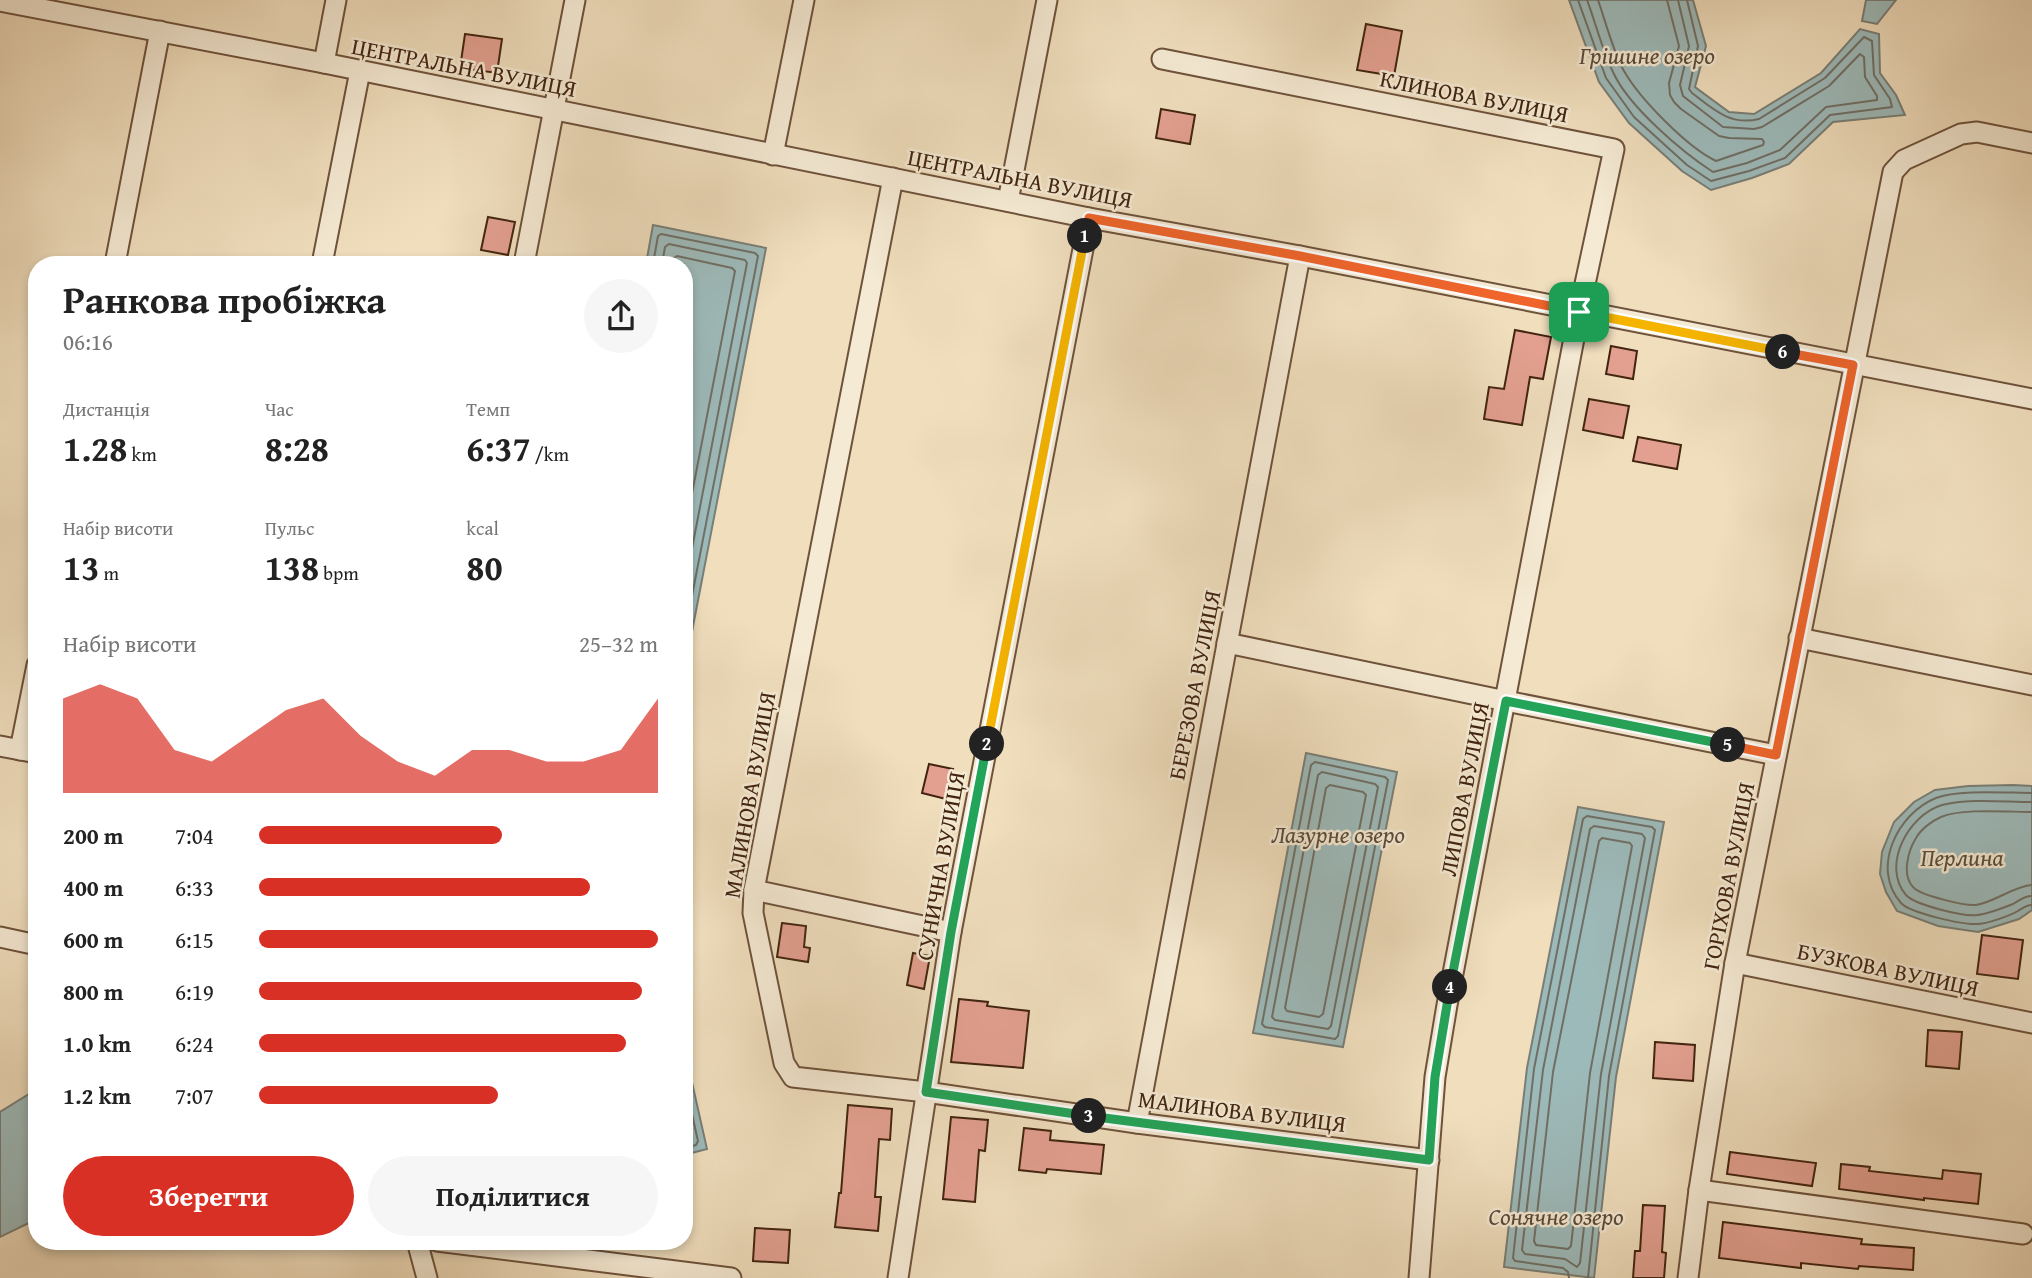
<!DOCTYPE html>
<html lang="uk">
<meta charset="utf-8">
<style>
:root{--surface:#fff;--page:#f6f6f6;--text:#222;--muted:#767676;--accent:#d93025}
body{margin:0;font-family:"Gentium Book Plus",serif;background:var(--page);color:var(--text);height:100vh;display:flex;flex-direction:column;font-size:26px;white-space:nowrap}
*{box-sizing:border-box;margin:0}
p{font-size:23px;color:var(--muted)}
.icon{flex:none;width:38px;height:38px;fill:none;stroke:currentColor;stroke-width:2;stroke-linecap:round;stroke-linejoin:round}
.map{position:relative;flex:1;overflow:hidden}
.details{position:absolute;left:28px;top:256px;width:665px;height:994px;display:flex;flex-direction:column;background:var(--surface);border-radius:28px;box-shadow:0 4px 10px #0003}
.details>*{flex:none}
.pin{position:absolute;display:grid;place-items:center;width:60px;height:60px;color:#fff;margin:-30px;border-radius:14px;box-shadow:0 4px 10px #0006}
.km{position:absolute;width:35px;height:35px;margin:-18px;border-radius:50%;background:#222;color:#fff;font-size:19px;line-height:35px;text-align:center}
.round{display:grid;place-items:center;flex:none;width:74px;height:74px;border-radius:37px;background:var(--page)}
.summary{display:flex;align-items:center;justify-content:space-between;height:119px;padding:0 35px}
h1{font-size:38px;font-weight:700;line-height:52px}
.figures{display:grid;grid-template-columns:repeat(3,1fr);gap:10px;height:119px;padding:7px 35px}
.figures div{display:grid;align-content:center}
.figures b{font-size:35px;font-weight:700}
.figures small{font-size:19px;font-weight:400}
.figures p{font-size:19px}
.chart{height:196px;padding:14px 35px}
.chart p{display:flex;justify-content:space-between}
.chart svg{width:100%;height:126px;margin-top:7px;fill:var(--accent);opacity:.7}
.action{display:flex;gap:14px;margin-top:auto;padding:14px 35px}
.action a{flex:1;height:80px;border-radius:42px;background:var(--accent);color:#fff;font-size:28px;font-weight:700;line-height:80px;text-align:center}
.action a+a{background:var(--page);color:var(--text)}
ul{padding:0 35px;list-style:none;font-size:23px}
li{display:grid;grid-template-columns:112px 84px 1fr;align-items:center;height:52px}
li i{height:18px;border-radius:9px;background:var(--accent)}
.map>svg:first-child{display:block}
</style>
<div class="map">
<svg width="2032" height="1278" viewBox="0 0 2032 1278">
<rect width="100%" height="100%" fill="#f0debd"/>
<filter id="stains"><feTurbulence type="fractalNoise" baseFrequency=".00286" numOctaves="4"/><feColorMatrix values="0 0 0 0 .2 0 0 0 0 .09 0 0 0 0 .02 0 0 0 .5 -.17"/></filter>
<radialGradient id="worn" r=".72"><stop offset=".6" stop-color="#630" stop-opacity="0"/><stop offset="1" stop-color="#630" stop-opacity=".3"/></radialGradient>
<g fill="#9dbaba" stroke="#797e76" stroke-width="2">
<polygon points="1569,0 1693,0 1706,46 1695,87 1729,112 1754,114 1821,73 1860,29 1879,34 1880,73 1896,95 1905,115 1833,122 1789,164 1752,178 1711,190 1682,171 1629,123 1599,82"/>
<polygon points="1866,0 1896,0 1877,24 1862,21"/>
<polygon points="653,225 766,248 684,673 684,264 646,264"/>
<polygon points="1306,753 1397,772 1343,1047 1253,1033"/>
<polygon points="2013,785 2032,786 2032,910 2019,919 1978,932 1938,926 1897,911 1886,892 1880,874 1882,852 1894,822 1914,802 1935,790 1968,786"/>
<polygon points="1578,807 1664,822 1616,1077 1594,1278 1504,1267 1527,1068"/>
<polygon points="684,1047 707,1149 684,1155"/>
<polygon points="37,1089 37,1219 0,1237 0,1112"/>
</g>
<g fill="none" stroke-linecap="round" stroke-linejoin="round">
<g stroke="#706f65" stroke-width="2">
<path d="M1578,0L1606,78L1634,117L1687,165L1711,181L1749,171L1785,158L1830,115L1892,107L1890,99L1874,75L1872,41L1864,37L1825,78L1759,119C1730,126 1713,109 1692,93L1689,89L1698,46L1687,0"/>
<path d="M1587,0C1596,24 1602,49 1613,72C1628,106 1682,152 1713,172L1747,163L1780,150L1826,107L1877,100V96L1865,77L1864,57L1860,54L1829,86L1762,127L1754,129L1723,127L1683,96L1680,85L1689,46L1678,0"/>
<path d="M1598,0C1605,20 1614,54 1624,71C1640,99 1687,147 1716,161L1763,145L1764,142L1762,139L1729,138L1719,136L1681,109L1674,102L1670,95L1669,83L1679,46L1667,0"/>
<polyline points="653,264 658,236 661,234 755,253 758,256 684,637"/>
<polyline points="662,264 665,247 669,244 745,260 747,263 684,590"/>
<polyline points="672,264 674,258 677,256 732,268 735,271 684,535"/>
<polygon points="1315,762 1385,777 1388,780 1338,1036 1335,1039 1265,1027 1262,1024 1311,765"/>
<polygon points="1322,772 1375,784 1378,787 1331,1026 1328,1029 1275,1020 1272,1017 1318,775"/>
<polygon points="1330,785 1363,792 1366,795 1323,1014 1319,1017 1287,1011 1285,1008 1326,788"/>
<path d="M2032,793C2007,793 1958,789 1936,798C1898,813 1870,868 1901,903C1910,913 1963,925 1977,924C1987,924 2009,916 2018,911C2023,908 2026,905 2032,905"/>
<path d="M2032,802C2003,802 1970,798 1942,805C1908,815 1881,866 1906,895C1915,905 1964,917 1977,915C1988,914 2003,908 2013,904C2020,900 2024,896 2032,896"/>
<path d="M2032,812C2009,812 1961,808 1941,817C1932,821 1921,829 1916,838C1908,851 1901,876 1914,888C1923,896 1965,906 1976,905C1995,902 2014,886 2032,885"/>
<polygon points="1594,826 1642,834 1645,838 1601,1074 1580,1263 1577,1267 1565,1259 1525,1254 1522,1250 1543,1070 1590,829"/>
<polygon points="1602,838 1630,843 1632,846 1590,1073 1571,1246 1568,1249 1536,1245 1534,1241 1553,1072 1599,841"/>
<polyline points="684,1079 698,1141 696,1145 684,1148"/>
<polyline points="1569,1278 1568,1272 1563,1268 1515,1261 1513,1258 1534,1069 1583,819 1587,816 1652,827 1655,830 1609,1076 1588,1278"/>
</g>
</g>
<g fill="#e3a090" stroke="#422410" stroke-width="2">
<polygon points="1366,24 1402,31 1394,76 1357,70"/>
<polygon points="465,34 502,39 497,73 460,68"/>
<polygon points="1161,109 1195,115 1190,144 1156,138"/>
<polygon points="488,217 515,222 508,255 481,250"/>
<polygon points="1515,330 1551,337 1543,379 1530,377 1522,425 1484,419 1489,387 1504,389"/>
<polygon points="1611,346 1637,351 1633,379 1606,374"/>
<polygon points="1589,399 1629,406 1623,438 1583,430"/>
<polygon points="1638,437 1681,445 1677,469 1633,461"/>
<polygon points="929,764 953,769 946,799 922,793"/>
<polygon points="782,923 806,926 804,947 810,948 808,962 777,957"/>
<polygon points="1982,935 2023,940 2018,979 1977,974"/>
<polygon points="913,953 930,956 924,989 907,985"/>
<polygon points="959,999 988,1002 987,1006 1029,1011 1023,1068 951,1062"/>
<polygon points="1928,1030 1962,1032 1959,1069 1926,1066"/>
<polygon points="1655,1042 1695,1045 1693,1081 1653,1078"/>
<polygon points="848,1105 892,1109 890,1140 879,1139 875,1197 881,1197 878,1231 835,1227 839,1193 841,1193"/>
<polygon points="951,1117 988,1120 985,1151 979,1150 975,1202 943,1199"/>
<polygon points="1024,1128 1051,1131 1050,1140 1104,1145 1101,1174 1047,1169 1046,1173 1019,1170"/>
<polygon points="1730,1152 1816,1163 1812,1186 1727,1174"/>
<polygon points="1841,1164 1870,1167 1869,1171 1942,1179 1943,1170 1981,1174 1978,1204 1924,1198 1924,1200 1839,1189"/>
<polygon points="1643,1205 1665,1206 1662,1252 1666,1253 1664,1278 1633,1278 1635,1251 1640,1251"/>
<polygon points="1723,1222 1862,1239 1861,1244 1914,1248 1913,1270 1859,1266 1858,1269 1801,1263 1801,1268 1719,1258"/>
<polygon points="755,1228 790,1230 788,1263 753,1261"/>
</g>
<g fill="none" stroke-linecap="round" stroke-linejoin="round">
<defs>
<g id="minor">
<polyline points="0,1 324,63 1089,218 1300,256 2032,399"/>
<polyline points="1162,59 1614,149 1579,312 1447,1005 1435,1077 1419,1278"/>
<polyline points="324,63 336,0"/>
<polyline points="773,155 804,0"/>
<polyline points="893,178 754,890 753,913 784,1063 793,1077 926,1092 1137,1123 1429,1160"/>
<polyline points="1008,201 1047,0"/>
<polyline points="115,264 160,31"/>
<polyline points="322,264 360,71"/>
<polyline points="524,264 575,0"/>
<polyline points="1799,638 2032,685"/>
<polyline points="1227,643 1506,701 1776,755"/>
<polyline points="0,746 37,753"/>
<polyline points="20,750 37,665"/>
<polyline points="754,890 951,932"/>
<polyline points="0,937 37,945"/>
<polyline points="1735,963 2032,1023"/>
<polyline points="1137,1123 1300,256"/>
<polyline points="1699,1190 2023,1234"/>
<polyline points="417,1241 427,1278"/>
<polyline points="437,1241 731,1278"/>
<polyline points="898,1278 951,932 1089,218"/>
<polyline points="1688,1278 1699,1190 1735,963 1893,172 1904,160 1961,134 1977,132 2032,143"/>
</g>
</defs>
<use href="#minor" stroke="#6e523b" stroke-width="23"/>
<use href="#minor" stroke="#f5ead4" stroke-width="19"/>
</g>
<g fill="none" stroke-linecap="round" stroke-linejoin="round">
<defs>
<polyline id="split-1" points="1085,236 1089,218 1300,256 1579,312"/>
<polyline id="split-2" points="987,744 1085,236"/>
<polyline id="split-3" points="987,744 951,932 926,1092 1089,1116"/>
<polyline id="split-4" points="1089,1116 1429,1160 1435,1077 1450,987"/>
<polyline id="split-5" points="1450,987 1506,701 1728,745"/>
<polyline id="split-6" points="1728,745 1776,755 1853,365 1783,352"/>
<polyline id="split-7" points="1579,312 1783,352"/>
</defs>
<use href="#split-1" stroke="#fff" stroke-width="14"/>
<use href="#split-2" stroke="#fff" stroke-width="14"/>
<use href="#split-3" stroke="#fff" stroke-width="14"/>
<use href="#split-4" stroke="#fff" stroke-width="14"/>
<use href="#split-5" stroke="#fff" stroke-width="14"/>
<use href="#split-6" stroke="#fff" stroke-width="14"/>
<use href="#split-7" stroke="#fff" stroke-width="14"/>
<use href="#split-1" stroke="#f0652b" stroke-width="9"/>
<use href="#split-2" stroke="#f5b400" stroke-width="9"/>
<use href="#split-3" stroke="#22a559" stroke-width="9"/>
<use href="#split-4" stroke="#22a559" stroke-width="9"/>
<use href="#split-5" stroke="#22a559" stroke-width="9"/>
<use href="#split-6" stroke="#f0652b" stroke-width="9"/>
<use href="#split-7" stroke="#f5b400" stroke-width="9"/>
</g>
<g text-anchor="middle" dominant-baseline="central" stroke-width="5" stroke-linejoin="round" paint-order="stroke">
<g font-size="23" fill="#422410" stroke="#f5ead4">
<text transform="translate(464 67) rotate(11)">ЦЕНТРАЛЬНА ВУЛИЦЯ</text>
<text transform="translate(1474 96) rotate(11)">КЛИНОВА ВУЛИЦЯ</text>
<text transform="translate(1020 178) rotate(11)">ЦЕНТРАЛЬНА ВУЛИЦЯ</text>
<text transform="translate(1194 685) rotate(-79)">БЕРЕЗОВА ВУЛИЦЯ</text>
<text transform="translate(1464 789) rotate(-79)">ЛИПОВА ВУЛИЦЯ</text>
<text transform="translate(749 795) rotate(-80)">МАЛИНОВА ВУЛИЦЯ</text>
<text transform="translate(940 866) rotate(-80)">СУНИЧНА ВУЛИЦЯ</text>
<text transform="translate(1728 876) rotate(-79)">ГОРІХОВА ВУЛИЦЯ</text>
<text transform="translate(1888 969) rotate(12)">БУЗКОВА ВУЛИЦЯ</text>
<text transform="translate(1242 1111) rotate(7)">МАЛИНОВА ВУЛИЦЯ</text>
</g>
<g font-size="24" font-style="italic" fill="#594a3a" stroke="#f5ead4">
<text x="1647" y="55">Грішине озеро</text>
<text x="1338" y="834">Лазурне озеро</text>
<text x="1962" y="857">Перлина</text>
<text x="1556" y="1216">Сонячне озеро</text>
</g>
</g>
<rect width="100%" height="100%" filter="url(#stains)"/>
<rect width="100%" height="100%" fill="url(#worn)"/>
</svg>
<div class="pin" style="left:1579px;top:312px;background:#1e9e55"><svg class="icon" aria-label="arrive" viewBox="0 0 24 24"><path d="M6 21V4h12l-3 4 3 4H6"/></svg></div>
<b class="km" style="left:1085px;top:236px">1</b>
<b class="km" style="left:987px;top:744px">2</b>
<b class="km" style="left:1089px;top:1116px">3</b>
<b class="km" style="left:1450px;top:987px">4</b>
<b class="km" style="left:1728px;top:745px">5</b>
<b class="km" style="left:1783px;top:352px">6</b>
<section class="details">
<div class="summary"><div><h1>Ранкова пробіжка</h1><p>06:16</p></div><a class="round"><svg class="icon" aria-label="share" viewBox="0 0 24 24"><path d="M12 15V3M7 8l5-5 5 5M5 13v7h14v-7"/></svg></a></div>
<div class="figures">
<div><p>Дистанція</p><b>1.28<small> km</small></b></div>
<div><p>Час</p><b>8:28</b></div>
<div><p>Темп</p><b>6:37<small> /km</small></b></div>
</div>
<div class="figures">
<div><p>Набір висоти</p><b>13<small> m</small></b></div>
<div><p>Пульс</p><b>138<small> bpm</small></b></div>
<div><p>kcal</p><b>80</b></div>
</div>
<div class="chart"><p><span>Набір висоти</span>25–32 m</p>
<svg viewBox="0 0 160 44" preserveAspectRatio="none"><path d="M0 44V11L10 6L20 11L30 29L40 33L50 24L60 15L70 11L80 24L90 33L100 38L110 29L120 29L130 33L140 33L150 29L160 11V44z"/></svg>
</div>
<ul>
<li><b>200 m</b>7:04<i style="width:61%"></i></li>
<li><b>400 m</b>6:33<i style="width:83%"></i></li>
<li><b>600 m</b>6:15<i style="width:100%"></i></li>
<li><b>800 m</b>6:19<i style="width:96%"></i></li>
<li><b>1.0 km</b>6:24<i style="width:92%"></i></li>
<li><b>1.2 km</b>7:07<i style="width:60%"></i></li>
</ul>
<div class="action"><a>Зберегти</a><a>Поділитися</a></div>
</section>
</div>
